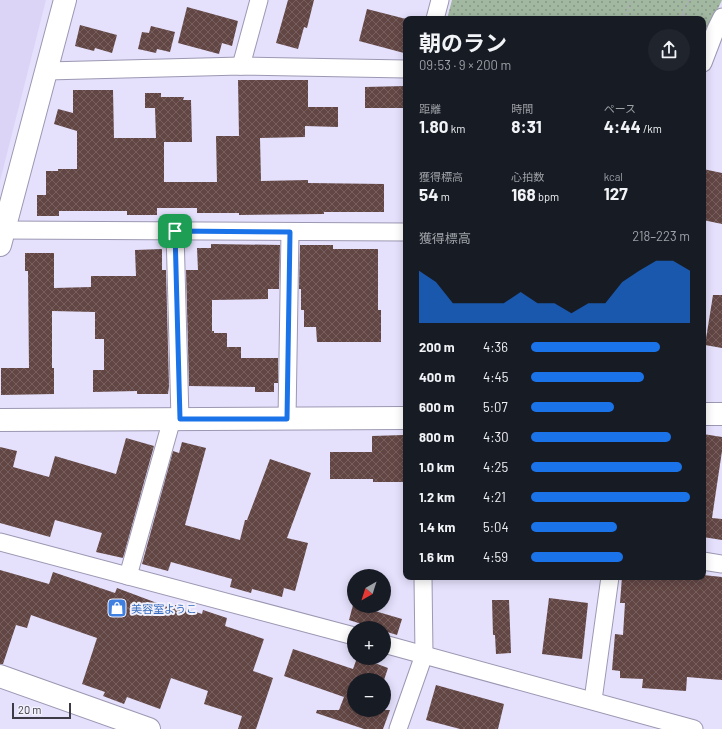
<!DOCTYPE html>
<html lang="ja">
<meta charset="utf-8">
<style>
:root{--surface:#171b24;--page:#20242c;--text:#f1f3f6;--muted:#9ea1a6;--accent:#1a73e8}
body{margin:0;font-family:Barlow,"Noto Sans JP",sans-serif;background:var(--page);color:var(--text);height:100vh;display:flex;flex-direction:column;font-size:15px;white-space:nowrap}
*{box-sizing:border-box;margin:0}
p{font-size:13px;color:var(--muted)}
.icon{flex:none;width:22px;height:22px;fill:none;stroke:currentColor;stroke-width:2;stroke-linecap:round;stroke-linejoin:round}
.map{position:relative;flex:1;overflow:hidden}
.sheet{position:absolute;left:403px;top:16px;width:303px;height:564px;display:flex;flex-direction:column;background:var(--surface);border-radius:8px;box-shadow:0 2px 10px #0003}
.sheet>*{flex:none}
.needle{width:26px;rotate:219deg}
.buttons{position:absolute;left:347px;top:569px;display:grid;gap:8px}
.buttons a{display:grid;place-items:center;width:44px;height:44px;border-radius:50%;background:var(--surface);box-shadow:0 2px 10px #0003;font-size:20px}
.scale{position:absolute;left:12px;bottom:10px;width:59px;box-sizing:border-box;padding-left:4px;border:2px solid #3d3a46;border-top:0;font-size:11px;line-height:14px;white-space:nowrap;color:#3d3a46;-webkit-text-stroke:3px #f2f0fb;paint-order:stroke}
.pin{position:absolute;display:grid;place-items:center;width:34px;height:34px;color:#fff;margin:-17px;border-radius:8px;box-shadow:0 2px 6px #0006}
.round{display:grid;place-items:center;flex:none;width:42px;height:42px;border-radius:21px;background:var(--page)}
.headline{display:flex;align-items:center;justify-content:space-between;height:68px;padding:0 16px}
h1{font-size:22px;font-weight:700;line-height:30px}
.metrics{display:grid;grid-template-columns:repeat(3,1fr);gap:6px;height:68px;padding:4px 16px}
.metrics div{display:grid;align-content:center}
.metrics b{font-size:17px;font-weight:700}
.metrics small{font-size:11px;font-weight:400}
.metrics p{font-size:11px}
.chart{height:112px;padding:8px 16px}
.chart p{display:flex;justify-content:space-between}
.chart svg{width:100%;height:72px;margin-top:4px;fill:var(--accent);opacity:.7}
ul{padding:0 16px;list-style:none;font-size:13px}
li{display:grid;grid-template-columns:64px 48px 1fr;align-items:center;height:30px}
li i{height:10px;border-radius:5px;background:var(--accent)}
.map>svg:first-child{display:block}
</style>
<div class="map">
<svg width="722" height="729" viewBox="0 0 722 729">
<defs>
<pattern id="park-dots" width="8" height="8" patternUnits="userSpaceOnUse"><rect width="8" height="8" fill="#a2b8a1"/><path d="M2 2h.1M6 6h.1" fill="none" stroke="#859785" stroke-width="1.8" stroke-linecap="round"/></pattern>
<pattern id="building-cross-hatch" width="8" height="8" patternUnits="userSpaceOnUse"><rect width="8" height="8" fill="#624644"/><path d="M0 0l8 8M0 8l8-8" fill="none" stroke="#765f5e"/></pattern>
</defs>
<rect width="100%" height="100%" fill="#e5e0fc"/>
<polygon fill="#dbd4f7" points="0,0 46,0 0,181"/>
<polygon fill="url(#park-dots)" points="452,0 722,0 703,40 703,19 447,19"/>
<g fill="url(#building-cross-hatch)">
<polygon points="288,0 314,0 307,28 304,27 298,49 276,43"/>
<polygon points="187,7 238,21 232,46 222,43 219,54 178,43"/>
<polygon points="367,9 406,19 406,44 404,53 359,41"/>
<polygon points="80,25 117,35 112,53 95,48 94,51 75,46"/>
<polygon points="151,26 175,32 170,52 157,49 156,53 138,49 142,32 149,33"/>
<polygon points="238,80 308,80 308,107 338,107 338,127 305,126 305,137 260,138 261,181 308,180 308,183 384,184 384,212 324,212 324,214 239,215 239,213 197,213 197,208 157,208 157,215 127,215 127,211 59,211 59,216 37,216 37,195 46,195 46,171 58,171 58,169 77,169 77,131 54,124 58,109 73,113 73,90 113,90 114,138 156,138 155,108 145,108 145,93 161,93 161,97 184,97 183,100 191,100 192,142 164,142 164,182 217,182 216,136 239,136"/>
<polygon points="405,86 405,108 365,108 365,87"/>
<polygon points="703,169 722,173 722,224 703,220"/>
<polygon points="211,244 280,245 279,289 268,289 268,299 212,300 212,331 214,331 214,333 227,333 227,347 241,347 241,358 278,358 278,383 274,383 274,392 255,392 255,387 189,386 186,270 198,270 197,248 211,248"/>
<polygon points="300,245 333,245 333,249 378,249 378,310 381,310 381,342 317,342 316,327 304,327 304,310 301,310 301,289 299,289"/>
<polygon points="162,249 162,270 166,270 169,386 168,394 137,394 137,391 93,392 93,370 104,370 104,339 95,339 95,312 52,311 52,368 54,368 54,394 1,395 1,368 29,368 28,271 25,271 25,253 54,253 54,288 91,287 91,276 136,276 135,250"/>
<polygon points="713,295 722,295 722,348 705,345"/>
<polygon points="703,434 722,437 722,451 712,518 722,519 722,540 703,537"/>
<polygon points="404,435 406,482 373,482 373,479 330,479 330,452 372,452 372,436"/>
<polygon points="126,438 154,446 123,558 96,552 102,533 55,520 50,537 0,523 0,447 17,451 13,467 49,477 55,456 116,474"/>
<polygon points="182,442 206,448 185,525 240,540 245,520 247,520 270,459 311,473 287,538 308,543 295,591 284,588 282,597 252,589 251,593 230,587 232,579 171,562 168,571 142,564 173,451 179,453"/>
<polygon points="0,570 49,584 53,572 115,593 117,588 173,609 175,605 202,614 203,610 227,618 225,626 264,639 253,671 273,678 256,729 238,729 242,716 204,704 208,691 171,678 160,709 127,697 124,704 103,696 105,692 82,684 97,638 31,615 27,628 16,625 3,664 0,664"/>
<polygon points="703,575 722,577 722,680 687,677 686,691 642,688 643,679 620,678 620,671 612,670 615,634 623,635 625,603 620,603 622,577 647,577 688,580 688,577 703,577"/>
<polygon points="549,598 588,603 582,659 542,654"/>
<polygon points="492,600 509,600 511,653 496,654 495,635 493,635"/>
<polygon points="353,605 354,606 358,606 402,619 397,635 384,631 384,628 374,628 349,620"/>
<polygon points="293,649 353,669 357,658 361,658 388,668 384,680 354,680 354,710 390,710 383,729 364,729 316,713 317,710 339,710 344,697 284,676"/>
<polygon points="436,685 504,704 498,729 460,729 426,720"/>
</g>
<g fill="none" stroke-linecap="round" stroke-linejoin="round">
<defs>
<g id="minor">
<polyline points="435,19 440,0"/>
<polyline points="703,63 716,29 722,17"/>
<polyline points="241,66 259,0"/>
<polyline points="47,71 241,66 406,69"/>
<polyline points="0,230 406,232"/>
<polyline points="175,231 180,419"/>
<polyline points="287,419 290,232"/>
<polyline points="0,542 354,636"/>
<polyline points="703,561 722,564"/>
<polyline points="128,576 172,419"/>
<polyline points="384,644 694,729"/>
<polyline points="593,700 610,577"/>
<polyline points="398,729 424,655 423,577"/>
</g>
<g id="tertiary">
<polyline points="0,245 65,0"/>
<polyline points="703,414 722,414"/>
<polyline points="0,420 406,418"/>
<polyline points="0,676 149,729"/>
</g>
</defs>
<use href="#minor" stroke="#9c97b2" stroke-width="19"/>
<use href="#tertiary" stroke="#9c97b2" stroke-width="24"/>
<g stroke="#b1acc3" stroke-width="2.5" stroke-dasharray="1 3" stroke-linecap="butt">
<polyline points="683,14 695,19"/>
<polyline points="625,19 631,0"/>
<polyline points="680,19 689,0"/>
</g>
<use href="#minor" stroke="#fff" stroke-width="17"/>
<use href="#tertiary" stroke="#fff" stroke-width="22"/>
</g>
<g fill="none" stroke-linecap="round" stroke-linejoin="round">
<defs>
<polygon id="route" points="175,231 290,232 287,419 180,419"/>
</defs>
<use href="#route" stroke="#fff" stroke-width="8"/>
<use href="#route" stroke="#1a73e8" stroke-width="5"/>
</g>
<defs>
<symbol id="shop-square" viewBox="-11 -11 22 22"><rect x="-9" y="-9" width="18" height="18" rx="4" fill="#3f7fe0" stroke="#f2f0fb"/><path d="M-5-2.5h2.3a2.7 3.5 0 0 1 5.4 0H5L5.5 6h-11ZM-1.5-2.5h3a1.5 2.3 0 0 0-3 0Z" fill="#fff"/></symbol>
</defs>
<g fill-rule="evenodd">
<use href="#shop-square" x="106" y="597" width="22" height="22"/>
</g>
<g text-anchor="middle" dominant-baseline="central" stroke-width="4" stroke-linejoin="round" paint-order="stroke">
<g font-size="11" fill="#366cbe" stroke="#f2f0fb" text-anchor="start">
<text x="131" y="608">美容室ようこ</text>
</g>
</g>
</svg>
<div class="buttons">
<a><svg class="needle" viewBox="-14 -14 28 28"><path d="M0-13l5 13h-10z" fill="#e53935"/><path d="M0 13l5-13h-10z" fill="#9ea1a6"/></svg></a>
<a>+</a>
<a>−</a>
</div>
<div class="scale">20 m</div>
<div class="pin" style="left:175px;top:231px;background:#1e9e55"><svg class="icon" aria-label="arrive" viewBox="0 0 24 24"><path d="M6 21V4h12l-3 4 3 4H6"/></svg></div>
<section class="sheet">
<div class="headline"><div><h1>朝のラン</h1><p>09:53 · 9 × 200 m</p></div><a class="round"><svg class="icon" aria-label="share" viewBox="0 0 24 24"><path d="M12 15V3M7 8l5-5 5 5M5 13v7h14v-7"/></svg></a></div>
<div class="metrics">
<div><p>距離</p><b>1.80<small> km</small></b></div>
<div><p>時間</p><b>8:31</b></div>
<div><p>ペース</p><b>4:44<small> /km</small></b></div>
</div>
<div class="metrics">
<div><p>獲得標高</p><b>54<small> m</small></b></div>
<div><p>心拍数</p><b>168<small> bpm</small></b></div>
<div><p>kcal</p><b>127</b></div>
</div>
<div class="chart"><p><span>獲得標高</span>218–223 m</p>
<svg viewBox="0 0 160 44" preserveAspectRatio="none"><path d="M0 44V12L10 19L20 32L30 32L40 32L50 32L60 25L70 32L80 32L90 38L100 32L110 32L120 19L130 12L140 6L150 6L160 12V44z"/></svg>
</div>
<ul>
<li><b>200 m</b>4:36<i style="width:81%"></i></li>
<li><b>400 m</b>4:45<i style="width:71%"></i></li>
<li><b>600 m</b>5:07<i style="width:52%"></i></li>
<li><b>800 m</b>4:30<i style="width:88%"></i></li>
<li><b>1.0 km</b>4:25<i style="width:95%"></i></li>
<li><b>1.2 km</b>4:21<i style="width:100%"></i></li>
<li><b>1.4 km</b>5:04<i style="width:54%"></i></li>
<li><b>1.6 km</b>4:59<i style="width:58%"></i></li>
</ul>
</section>
</div>
